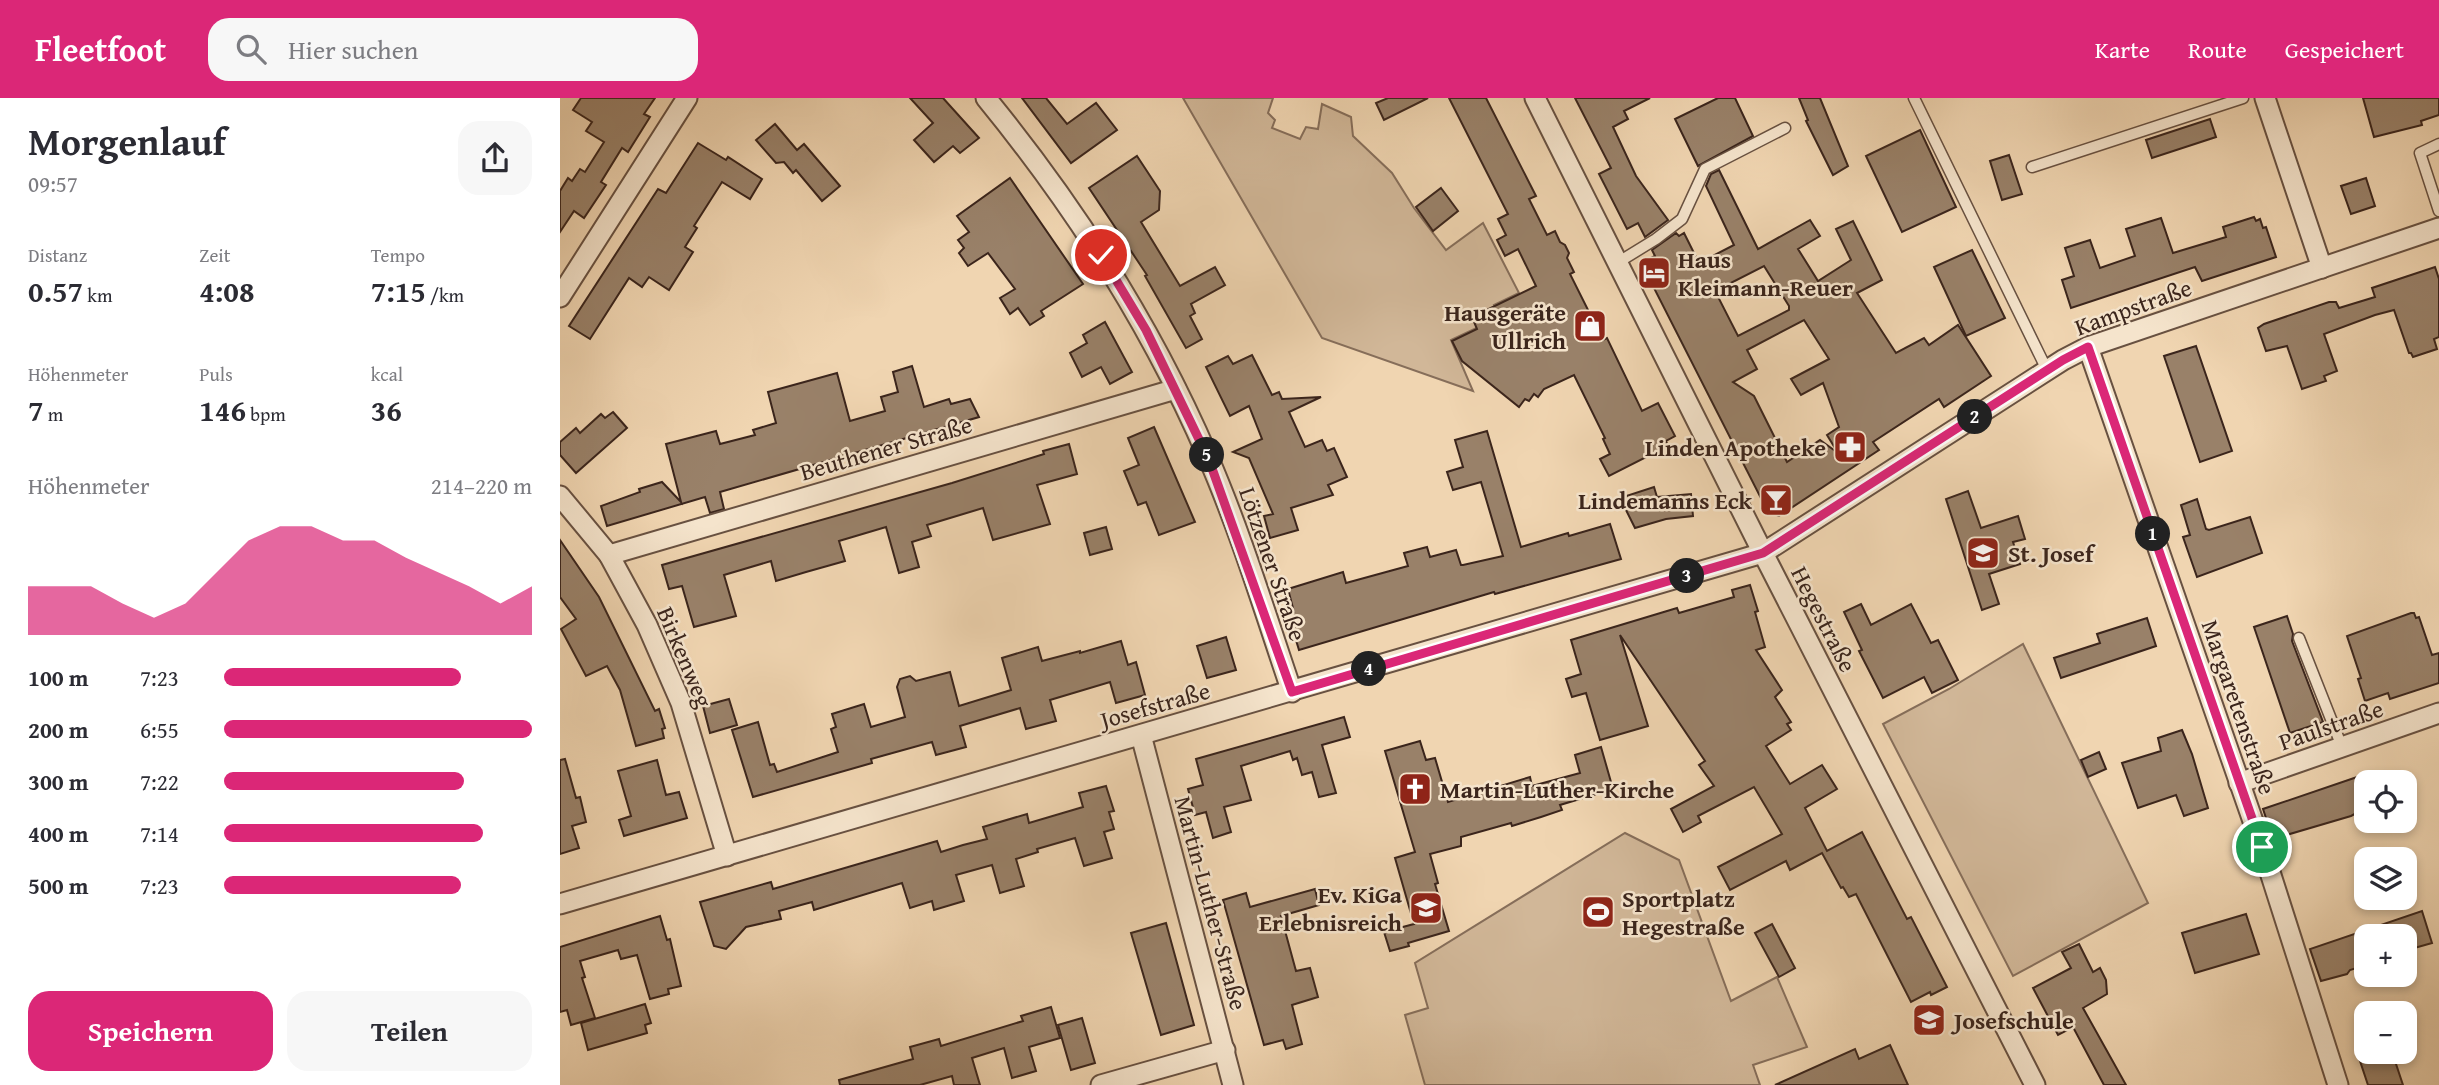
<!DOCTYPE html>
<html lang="de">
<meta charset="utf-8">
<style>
:root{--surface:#fff;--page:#f7f7f7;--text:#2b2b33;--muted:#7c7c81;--accent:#db2777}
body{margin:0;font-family:"Gentium Book Plus",serif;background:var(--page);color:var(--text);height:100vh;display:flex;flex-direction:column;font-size:26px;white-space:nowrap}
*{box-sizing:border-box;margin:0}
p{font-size:23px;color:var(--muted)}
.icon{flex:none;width:38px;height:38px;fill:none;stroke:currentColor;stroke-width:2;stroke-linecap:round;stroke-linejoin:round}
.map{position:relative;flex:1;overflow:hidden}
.details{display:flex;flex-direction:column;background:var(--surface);width:560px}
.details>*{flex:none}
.buttons{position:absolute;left:1794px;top:672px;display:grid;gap:14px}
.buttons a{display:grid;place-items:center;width:63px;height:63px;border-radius:14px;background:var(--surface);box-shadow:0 4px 10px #0003;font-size:35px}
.pin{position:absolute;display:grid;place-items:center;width:60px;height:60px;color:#fff;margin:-30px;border:4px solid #fff;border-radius:50%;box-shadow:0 2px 7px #0007}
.km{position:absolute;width:35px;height:35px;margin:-18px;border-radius:50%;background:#222;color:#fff;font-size:19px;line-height:35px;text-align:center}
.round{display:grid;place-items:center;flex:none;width:74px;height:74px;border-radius:21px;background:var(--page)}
.headline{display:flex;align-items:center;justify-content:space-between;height:119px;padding:0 28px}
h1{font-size:38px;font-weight:800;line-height:52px}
.stats{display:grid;grid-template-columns:repeat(3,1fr);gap:10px;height:119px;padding:7px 28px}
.stats div{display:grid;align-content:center}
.stats b{font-size:30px;font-weight:800}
.stats small{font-size:19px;font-weight:400}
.stats p{font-size:19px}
.chart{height:196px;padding:14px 28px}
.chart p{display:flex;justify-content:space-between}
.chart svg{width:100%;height:126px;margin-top:7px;fill:var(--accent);opacity:.7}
.action{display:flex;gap:14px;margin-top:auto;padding:14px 28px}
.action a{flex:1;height:80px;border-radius:21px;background:var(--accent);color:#fff;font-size:28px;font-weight:800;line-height:80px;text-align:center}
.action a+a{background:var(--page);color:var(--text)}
ul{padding:0 28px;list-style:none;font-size:23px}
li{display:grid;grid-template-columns:112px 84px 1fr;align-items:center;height:52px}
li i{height:18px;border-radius:9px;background:var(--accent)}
header{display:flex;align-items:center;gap:42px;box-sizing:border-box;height:98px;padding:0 35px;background:var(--accent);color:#fff}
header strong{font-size:33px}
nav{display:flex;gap:38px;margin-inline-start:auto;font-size:24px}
.search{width:490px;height:63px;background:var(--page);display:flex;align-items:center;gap:18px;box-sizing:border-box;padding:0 24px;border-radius:21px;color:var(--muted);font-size:26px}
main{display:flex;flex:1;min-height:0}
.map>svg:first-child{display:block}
</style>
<header>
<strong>Fleetfoot</strong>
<div class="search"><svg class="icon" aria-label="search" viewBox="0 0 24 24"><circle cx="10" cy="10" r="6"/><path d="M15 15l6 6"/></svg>Hier suchen</div>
<nav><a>Karte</a><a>Route</a><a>Gespeichert</a></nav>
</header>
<main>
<section class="details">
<div class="headline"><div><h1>Morgenlauf</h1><p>09:57</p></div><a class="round"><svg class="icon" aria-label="share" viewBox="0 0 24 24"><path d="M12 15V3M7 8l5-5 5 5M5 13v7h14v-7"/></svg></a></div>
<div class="stats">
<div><p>Distanz</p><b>0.57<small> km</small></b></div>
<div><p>Zeit</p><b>4:08</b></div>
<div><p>Tempo</p><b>7:15<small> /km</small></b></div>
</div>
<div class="stats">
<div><p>Höhenmeter</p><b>7<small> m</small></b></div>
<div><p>Puls</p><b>146<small> bpm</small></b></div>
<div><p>kcal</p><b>36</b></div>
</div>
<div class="chart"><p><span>Höhenmeter</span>214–220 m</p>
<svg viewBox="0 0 160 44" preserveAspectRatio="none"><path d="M0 44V27L10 27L20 27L30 33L40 38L50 33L60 22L70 11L80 6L90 6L100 11L110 11L120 17L130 22L140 27L150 33L160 27V44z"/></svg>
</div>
<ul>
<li><b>100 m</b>7:23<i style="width:77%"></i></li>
<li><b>200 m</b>6:55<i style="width:100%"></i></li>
<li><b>300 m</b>7:22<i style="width:78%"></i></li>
<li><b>400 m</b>7:14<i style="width:84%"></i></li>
<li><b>500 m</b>7:23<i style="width:77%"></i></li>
</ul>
<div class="action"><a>Speichern</a><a>Teilen</a></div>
</section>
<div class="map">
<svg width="1879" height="987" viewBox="0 0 1879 987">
<rect width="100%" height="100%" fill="#f0d5b1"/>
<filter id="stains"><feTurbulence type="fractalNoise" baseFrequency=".00286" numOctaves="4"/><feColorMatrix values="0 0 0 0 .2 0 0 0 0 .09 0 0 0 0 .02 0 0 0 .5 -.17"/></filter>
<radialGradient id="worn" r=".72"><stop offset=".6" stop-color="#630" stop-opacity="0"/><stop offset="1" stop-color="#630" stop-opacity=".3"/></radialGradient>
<g fill="#d1b798" stroke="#866e5a" stroke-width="2">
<polygon points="623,0 713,0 708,15 715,22 712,30 740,41 746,29 758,31 762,6 791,19 793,38 832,75 854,110 886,152 923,125 959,195 934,207 940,219 891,242 913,293 762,240"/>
<polygon points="1463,546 1588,805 1453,878 1323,626 1389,591"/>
<polygon points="1065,735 1119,762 1171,903 1217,879 1247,949 1193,967 1200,987 865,987 845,917 868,910 855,865"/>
</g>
<g fill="#998169" stroke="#3b251c" stroke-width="2" fill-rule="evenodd">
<polygon points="21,0 95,0 84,16 90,19 68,54 62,50 41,84 46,87 24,120 14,113 0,134 0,93 8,80 12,83 20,71 25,74 44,44 26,33 32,24 13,12"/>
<polygon points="350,0 383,0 419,40 400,55 393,48 374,64 354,42 373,25"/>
<polygon points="462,0 486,0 507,26 536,5 557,32 511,65"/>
<polygon points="828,0 868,0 824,22 816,5"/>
<polygon points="889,0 926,0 976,98 969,101 987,137 995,133 1000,144 1005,147 1009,155 1007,160 1014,174 1010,176 1043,242 1047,240 1082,313 1098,305 1115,338 1106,343 1108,348 1049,378 1040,361 1050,356 1043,341 1045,340 1014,277 984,291 978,299 974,296 969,303 965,301 959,309 902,263 892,243 917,231 912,219 976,188 958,151 945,158 937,142 946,137 938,121 948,116"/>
<polygon points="1015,0 1090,0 1064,13 1068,21 1053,29 1076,78 1108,122 1085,139 1078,125 1067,131 1039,76 1051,70"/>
<polygon points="1158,0 1175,0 1193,38 1138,68 1115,21"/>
<polygon points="1239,0 1260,0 1288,68 1273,77 1246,23 1248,22"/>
<polygon points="1803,0 1879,0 1879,17 1861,23 1862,27 1814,39"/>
<polygon points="1650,21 1656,39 1592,60 1586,42"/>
<polygon points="215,26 237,52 244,46 280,88 262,103 236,72 233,75 224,64 216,65 196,42"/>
<polygon points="1360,32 1396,109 1342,134 1306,58"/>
<polygon points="138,45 166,62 168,59 202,81 190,101 162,84 134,128 137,130 125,149 133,154 109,192 89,179 82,189 69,180 30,241 9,228 98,91 106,95"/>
<polygon points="1449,57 1462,96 1442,102 1430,63"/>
<polygon points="577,58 600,93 599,112 581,124 620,188 655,169 665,187 631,206 635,215 630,218 642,241 626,250 585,178 587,177 529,90"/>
<path d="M1159,72L1198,151L1250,122L1260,138L1238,151L1258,183L1291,162L1276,131L1293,123L1322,182L1297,195L1336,255L1364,240L1369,247L1398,227L1431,278L1384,309L1379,301L1313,344L1319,352L1219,418L1208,414L1094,190L1096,189L1083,164L1095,158L1092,152L1116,135L1119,138L1124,135L1139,165L1174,147L1146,88L1151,76ZM1204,168L1229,208V212L1178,238L1155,193ZM1244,222L1269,261L1231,281L1241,297L1263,285L1279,329L1267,337L1278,355L1260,342L1227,364L1194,298L1173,284L1197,271L1187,252Z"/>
<polygon points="450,80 523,186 481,213 484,218 470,227 458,210 450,216 440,200 455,191 428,155 408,168 399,155 404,150 398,142 409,134 397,118"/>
<polygon points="1806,80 1815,108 1791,116 1781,88"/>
<polygon points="881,90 898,113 873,133 856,109"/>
<polygon points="1694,119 1696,123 1700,121 1703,130 1706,129 1716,159 1642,183 1635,169 1511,210 1502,182 1514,178 1505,150 1530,142 1540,170 1575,158 1566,131 1601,120 1613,155 1666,139 1663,129"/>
<polygon points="1412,152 1445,220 1406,238 1374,169"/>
<polygon points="1875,169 1879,181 1879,239 1874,241 1877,251 1853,259 1851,255 1849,255 1834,212 1815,217 1764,236 1777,273 1764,278 1766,283 1742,291 1727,248 1706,253 1698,230 1704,226 1769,204 1776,204 1779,210 1815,199 1812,190"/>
<polygon points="545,224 572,274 550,286 541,269 522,279 510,255 527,245 523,237"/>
<polygon points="1636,248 1672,353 1640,364 1604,258"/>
<polygon points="692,257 712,297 719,294 722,301 761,299 729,314 745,349 762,342 767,353 774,350 787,379 768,387 773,397 731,410 738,432 710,440 704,418 713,416 689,360 673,354 702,341 689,308 670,318 646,269 668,258 673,266"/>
<polygon points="352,268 364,309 389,301 391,306 410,301 419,319 160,394 164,411 150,415 145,399 47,428 41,408 80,394 79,391 102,384 121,404 106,346 156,333 160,346 195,337 193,332 216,325 208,294 277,275 290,323 325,313 321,299 338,294 333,274"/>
<polygon points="53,314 67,330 16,375 0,357 0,344 16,330 20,335 41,316 45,320"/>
<polygon points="594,329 635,424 599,437 586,404 578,407 564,373 579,367 568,340"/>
<polygon points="927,333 961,449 1008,435 1009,438 1050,426 1061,461 935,496 934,494 739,552 728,516 734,514 728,491 783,474 786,485 848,468 844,455 867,449 870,459 896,452 901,467 903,467 943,458 921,384 893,392 887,374 903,369 895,342"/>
<polygon points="509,346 517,376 477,387 490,426 433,442 423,410 367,427 371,438 352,444 359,469 339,475 326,429 279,443 285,463 246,474 216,483 211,463 164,477 176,518 134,529 122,488 109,491 102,467 392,385 484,356 483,353"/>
<polygon points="1094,389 1097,399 1131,396 1133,418 1106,421 1075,430 1060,400"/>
<polygon points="1408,393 1421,430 1458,418 1465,441 1453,444 1460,466 1429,476 1439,506 1422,512 1386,401"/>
<polygon points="1637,401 1646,431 1649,432 1690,419 1702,455 1637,479 1623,439 1630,437 1621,407"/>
<polygon points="546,429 552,451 530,457 524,435"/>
<polygon points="0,442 39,499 95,613 99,611 105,630 102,631 104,640 76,648 60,592 47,568 26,578 1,531 16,521 0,499"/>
<polygon points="1190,487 1198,513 1195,514 1205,549 1196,552 1222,592 1215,599 1231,624 1227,626 1231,632 1206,648 1230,686 1262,667 1277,691 1245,710 1267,753 1302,734 1347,821 1351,819 1387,889 1371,897 1370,894 1351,904 1296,796 1289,799 1283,789 1281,790 1262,755 1230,772 1226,763 1170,792 1158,769 1222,736 1194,689 1138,718 1141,724 1123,734 1111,711 1154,688 1139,667 1145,663 1060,537 1088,628 1040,642 1026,595 1012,599 1006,581 1021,576 1011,542 1117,510 1119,515 1174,499 1172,492"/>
<polygon points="1301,506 1311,527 1351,506 1371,545 1378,542 1398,582 1372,595 1364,579 1323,600 1299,553 1302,552 1284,514"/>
<polygon points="1851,515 1854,515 1856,520 1859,519 1872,557 1879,555 1879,585 1830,601 1828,595 1805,603 1798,581 1801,580 1787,538"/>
<polygon points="1727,518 1733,536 1732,543 1763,624 1730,635 1694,529"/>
<polygon points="1587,520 1596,548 1501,580 1494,560 1540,545 1537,536"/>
<polygon points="666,539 676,572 647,580 637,548"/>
<polygon points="561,543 568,567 576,564 585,597 556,605 550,584 490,602 496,623 466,631 460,610 400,628 406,649 376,657 372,644 311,661 312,665 193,699 172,632 198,624 210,667 214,666 217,674 278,654 271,631 276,629 272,616 304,606 311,629 345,619 337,589 340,581 350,578 356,583 390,574 399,608 451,592 442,560 478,549 482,563 520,553 520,555"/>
<polygon points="169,601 177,627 150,635 143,608"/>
<polygon points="784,619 790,639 762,647 776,695 759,699 752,674 742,677 737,660 733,662 730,653 681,668 691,702 664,709 671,734 653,740 646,714 635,717 628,691 643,687 636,661"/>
<polygon points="1622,632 1632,656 1648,710 1624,718 1616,697 1578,710 1562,665 1601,653 1598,640"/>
<polygon points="860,643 866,662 875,660 888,704 970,679 972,688 1020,675 1015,657 1041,649 1053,691 1000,707 1002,712 981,719 952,728 951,725 901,739 901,748 870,756 878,785 875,786 889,833 848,845 849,848 830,853 824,834 854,826 835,760 855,754 825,653"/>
<polygon points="1539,654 1546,671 1528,679 1521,662"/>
<polygon points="5,661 16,700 20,699 26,724 12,728 19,750 0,756 0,662"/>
<polygon points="97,662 106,697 119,694 127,720 64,738 59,722 71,718 58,673"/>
<polygon points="1806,676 1806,710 1791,718 1713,741 1703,711"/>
<polygon points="546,688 554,713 549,714 554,731 544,734 552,760 524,768 515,740 477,751 478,754 456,761 464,788 440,795 432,767 396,777 404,803 374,812 372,803 350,810 342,785 254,812 252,804 219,813 221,821 186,829 166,851 154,848 140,804 211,784 213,791 377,743 381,754 403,747 427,741 423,729 467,716 469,725 523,709 519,695"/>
<polygon points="755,791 759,807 721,818 736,873 750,870 758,899 732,907 742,946 726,951 723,942 704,947 663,802 686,795 690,809"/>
<polygon points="1862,813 1872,845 1844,853 1844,838 1806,838 1806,867 1790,872 1787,876 1761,883 1750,851"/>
<polygon points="1686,816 1699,856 1635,875 1622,835"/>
<polygon points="100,818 107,842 110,841 121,888 108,891 109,896 90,901 77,857 61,861 58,852 20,863 25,879 22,880 35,920 11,927 7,912 0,914 0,849"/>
<polygon points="606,825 634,927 601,937 571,835"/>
<polygon points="1212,826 1235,870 1219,879 1195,835"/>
<polygon points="1519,846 1533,874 1540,870 1546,882 1547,896 1523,910 1566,987 1544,987 1513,929 1498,937 1473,890 1511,870 1502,854"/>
<polygon points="85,906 91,925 85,927 87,935 28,952 21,925"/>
<polygon points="491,909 500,940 469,949 476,973 452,980 444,950 412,960 420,987 394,987 392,978 360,987 280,987 279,982 353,961 350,949 379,941 381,948 463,923 461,918"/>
<polygon points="522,920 535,965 511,972 498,927"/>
<polygon points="1330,947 1348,987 1215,987 1295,951 1299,961"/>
<polygon points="1797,954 1832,954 1843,987 1808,987"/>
</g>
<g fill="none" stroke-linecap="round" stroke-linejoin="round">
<defs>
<g id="service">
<polyline points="1354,0 1487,272"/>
<polyline points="1879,46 1860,55 1879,113"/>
<polyline points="1472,69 1683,0"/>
<polyline points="1057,165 1096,141 1122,121 1145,71 1225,30"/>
<polyline points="1739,540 1782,649"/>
</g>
<g id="minor">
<path d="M426,0C516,110 592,229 648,359C681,435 705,515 732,594"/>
<polyline points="975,0 1203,455 1475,987"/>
<polyline points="1705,0 1762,170"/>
<polyline points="0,199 127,0"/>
<polyline points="1528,249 1702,749 1778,987"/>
<polyline points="0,398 49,457 87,527 121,605 167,758"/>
<polyline points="49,457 616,291"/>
<polyline points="581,637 673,987"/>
<polyline points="1679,685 1879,615"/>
<polyline points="0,806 1203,455 1503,262 1528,249 1879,130"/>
<polyline points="541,987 665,952"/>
</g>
</defs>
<use href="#service" stroke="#685141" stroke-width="13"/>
<use href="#minor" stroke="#685141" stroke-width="23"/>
<use href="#service" stroke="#f5e4cc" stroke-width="10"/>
<use href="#minor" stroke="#f5e4cc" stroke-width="19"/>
</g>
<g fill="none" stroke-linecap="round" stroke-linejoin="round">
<defs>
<polyline id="route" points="541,157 586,232 649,362 732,594 1203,455 1503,262 1528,249 1702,749"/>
</defs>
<use href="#route" stroke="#fff" stroke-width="14"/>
<use href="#route" stroke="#db2777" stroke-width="9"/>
</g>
<defs>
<symbol id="hotel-square" viewBox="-11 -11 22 22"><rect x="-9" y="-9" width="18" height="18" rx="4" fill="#8f2418" stroke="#f5e4cc"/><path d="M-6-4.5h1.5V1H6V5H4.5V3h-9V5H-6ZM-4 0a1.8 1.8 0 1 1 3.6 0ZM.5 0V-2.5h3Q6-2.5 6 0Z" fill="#fff"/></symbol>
<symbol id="shop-square" viewBox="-11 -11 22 22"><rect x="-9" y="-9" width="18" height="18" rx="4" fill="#8f2418" stroke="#f5e4cc"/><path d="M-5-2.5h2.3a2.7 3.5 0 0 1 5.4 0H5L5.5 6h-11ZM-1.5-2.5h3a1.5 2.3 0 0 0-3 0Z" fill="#fff"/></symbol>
<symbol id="pharmacy-square" viewBox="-11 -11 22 22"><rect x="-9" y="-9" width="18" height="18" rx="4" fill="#8f2418" stroke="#f5e4cc"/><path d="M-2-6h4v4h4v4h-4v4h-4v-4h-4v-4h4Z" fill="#fff"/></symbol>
<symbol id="bar-square" viewBox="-11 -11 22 22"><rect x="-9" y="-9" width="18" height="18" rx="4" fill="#8f2418" stroke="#f5e4cc"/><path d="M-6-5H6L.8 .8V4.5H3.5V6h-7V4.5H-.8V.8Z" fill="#fff"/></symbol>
<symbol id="school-square" viewBox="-11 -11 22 22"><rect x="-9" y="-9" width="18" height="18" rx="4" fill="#8f2418" stroke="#f5e4cc"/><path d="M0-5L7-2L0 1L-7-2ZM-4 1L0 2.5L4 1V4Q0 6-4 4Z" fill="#fff"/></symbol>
<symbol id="church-square" viewBox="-11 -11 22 22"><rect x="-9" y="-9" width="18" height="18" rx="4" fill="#8f2418" stroke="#f5e4cc"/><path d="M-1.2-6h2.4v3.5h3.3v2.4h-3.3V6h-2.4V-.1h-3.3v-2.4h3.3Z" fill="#fff"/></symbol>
<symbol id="stadium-square" viewBox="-11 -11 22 22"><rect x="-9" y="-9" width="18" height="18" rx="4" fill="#8f2418" stroke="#f5e4cc"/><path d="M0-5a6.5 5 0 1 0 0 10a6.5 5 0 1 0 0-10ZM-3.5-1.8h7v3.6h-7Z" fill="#fff"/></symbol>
</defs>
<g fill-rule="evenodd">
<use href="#hotel-square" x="1075" y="156" width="38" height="38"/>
<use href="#shop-square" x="1011" y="209" width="38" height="38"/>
<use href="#pharmacy-square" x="1271" y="330" width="38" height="38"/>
<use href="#bar-square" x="1197" y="383" width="38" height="38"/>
<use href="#school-square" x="1404" y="436" width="38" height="38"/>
<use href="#church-square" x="836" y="672" width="38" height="38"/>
<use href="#school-square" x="847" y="791" width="38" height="38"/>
<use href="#stadium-square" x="1019" y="795" width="38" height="38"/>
<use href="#school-square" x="1350" y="903" width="38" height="38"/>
</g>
<g text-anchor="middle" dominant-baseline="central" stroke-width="5" stroke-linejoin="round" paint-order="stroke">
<g font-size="24" font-weight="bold" fill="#3b251c" stroke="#f5e4cc" text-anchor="start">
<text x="1118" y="161">Haus<tspan x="1118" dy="28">Kleimann-Reuer</tspan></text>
<text x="1006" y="214" text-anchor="end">Hausgeräte<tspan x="1006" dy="28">Ullrich</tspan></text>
<text x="1266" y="349" text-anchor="end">Linden Apotheke</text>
<text x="1192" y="402" text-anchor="end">Lindemanns Eck</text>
<text x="1448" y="455">St. Josef</text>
<text x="880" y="691">Martin-Luther-Kirche</text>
<text x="842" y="796" text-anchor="end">Ev. KiGa<tspan x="842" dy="28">Erlebnisreich</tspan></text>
<text x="1062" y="800">Sportplatz<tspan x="1062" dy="28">Hegestraße</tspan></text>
<text x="1394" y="922">Josefschule</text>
</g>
<g font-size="24" fill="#3b251c" stroke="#f5e4cc">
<text transform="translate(1573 209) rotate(-20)">Kampstraße</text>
<text transform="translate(326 350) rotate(-16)">Beuthener Straße</text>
<text transform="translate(713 466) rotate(71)">Lötzener Straße</text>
<text transform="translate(1264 521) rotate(63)">Hegestraße</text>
<text transform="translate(125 559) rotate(67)">Birkenweg</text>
<text transform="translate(595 607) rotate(-16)">Josefstraße</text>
<text transform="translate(1679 609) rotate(71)">Margaretenstraße</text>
<text transform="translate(1771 627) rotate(-19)">Paulstraße</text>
<text transform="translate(651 805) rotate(75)">Martin-Luther-Straße</text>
</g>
</g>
<rect width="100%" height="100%" filter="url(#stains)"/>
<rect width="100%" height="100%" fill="url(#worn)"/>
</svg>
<div class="buttons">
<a><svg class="icon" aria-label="locate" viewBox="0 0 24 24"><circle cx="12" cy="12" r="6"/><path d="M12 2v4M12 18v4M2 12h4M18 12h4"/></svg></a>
<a><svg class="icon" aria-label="layers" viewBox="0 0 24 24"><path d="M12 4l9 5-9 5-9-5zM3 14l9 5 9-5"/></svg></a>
<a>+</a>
<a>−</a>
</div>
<div class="pin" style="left:1702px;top:749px;background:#1e9e55"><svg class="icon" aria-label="arrive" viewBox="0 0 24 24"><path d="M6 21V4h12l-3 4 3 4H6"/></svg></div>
<div class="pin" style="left:541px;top:157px;background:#d93025"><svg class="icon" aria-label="check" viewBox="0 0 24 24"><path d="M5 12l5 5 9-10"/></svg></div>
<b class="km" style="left:1593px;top:436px">1</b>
<b class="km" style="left:1415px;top:319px">2</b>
<b class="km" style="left:1127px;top:478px">3</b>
<b class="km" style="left:809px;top:571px">4</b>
<b class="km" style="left:647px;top:357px">5</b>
</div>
</main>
